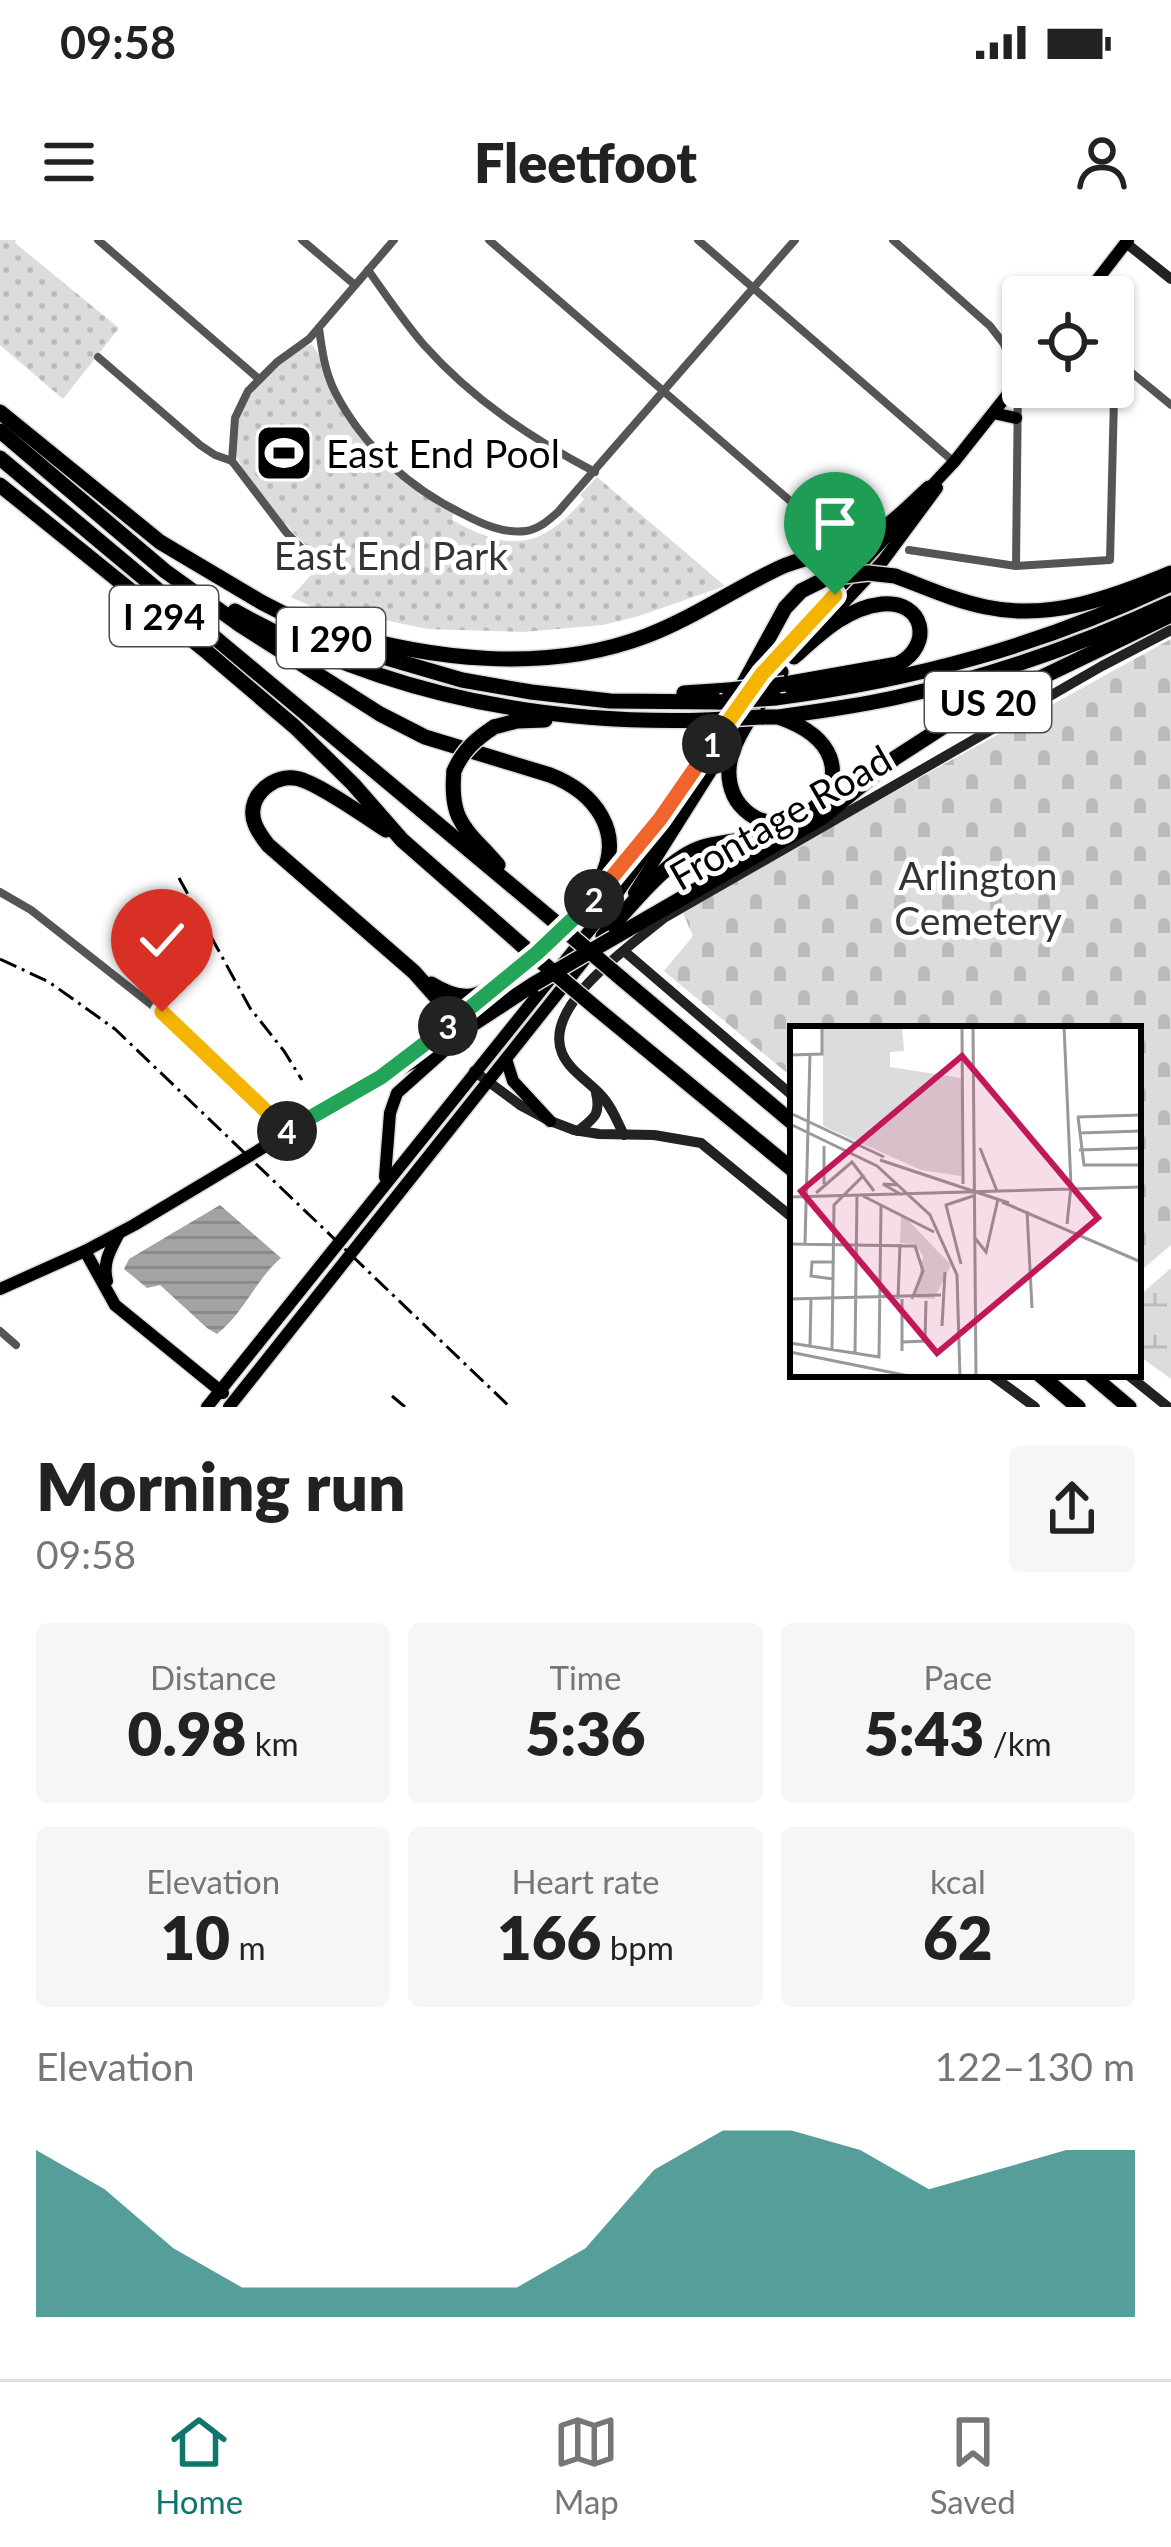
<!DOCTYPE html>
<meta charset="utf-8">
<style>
:root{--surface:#fff;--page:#f6f6f6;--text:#222;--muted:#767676;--line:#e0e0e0;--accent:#0f766e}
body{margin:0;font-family:Lato,sans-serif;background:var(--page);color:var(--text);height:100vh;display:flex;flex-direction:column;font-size:45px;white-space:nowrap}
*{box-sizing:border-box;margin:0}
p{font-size:39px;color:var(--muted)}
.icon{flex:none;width:66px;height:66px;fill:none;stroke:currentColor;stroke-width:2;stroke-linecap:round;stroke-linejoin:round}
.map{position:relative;height:1167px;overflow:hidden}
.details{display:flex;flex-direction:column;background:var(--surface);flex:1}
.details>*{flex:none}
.tools{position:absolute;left:1002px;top:36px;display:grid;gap:24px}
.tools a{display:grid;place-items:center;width:132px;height:132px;border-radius:12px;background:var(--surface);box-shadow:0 3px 9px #0004;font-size:60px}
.pin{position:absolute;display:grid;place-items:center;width:102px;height:102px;color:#fff;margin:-123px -51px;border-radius:50% 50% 50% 0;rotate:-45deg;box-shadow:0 0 12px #0007}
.pin .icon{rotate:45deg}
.km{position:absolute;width:60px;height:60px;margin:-30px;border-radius:50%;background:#222;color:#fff;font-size:33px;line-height:60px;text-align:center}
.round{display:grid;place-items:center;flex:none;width:126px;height:126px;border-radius:12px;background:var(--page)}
.overview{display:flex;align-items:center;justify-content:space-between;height:204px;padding:0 36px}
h1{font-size:66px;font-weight:800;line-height:90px}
.stats{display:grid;grid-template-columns:repeat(3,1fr);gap:18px;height:204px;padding:12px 36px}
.stats div{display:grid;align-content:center;border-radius:12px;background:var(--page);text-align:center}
.stats b{font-size:60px;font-weight:800}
.stats small{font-size:33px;font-weight:400}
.stats p{font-size:33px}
.chart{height:336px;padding:24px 36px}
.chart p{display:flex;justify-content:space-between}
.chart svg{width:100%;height:216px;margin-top:12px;fill:var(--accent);opacity:.7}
.status{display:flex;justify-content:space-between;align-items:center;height:84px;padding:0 60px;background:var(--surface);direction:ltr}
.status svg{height:33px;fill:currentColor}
header{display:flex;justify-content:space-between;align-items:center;height:156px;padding:0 36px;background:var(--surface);font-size:54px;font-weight:800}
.tab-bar{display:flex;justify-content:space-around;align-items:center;height:168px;border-top:3px solid var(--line);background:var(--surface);font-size:33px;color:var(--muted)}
.tab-bar a{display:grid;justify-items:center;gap:6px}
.tab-bar .on{color:var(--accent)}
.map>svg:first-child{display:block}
</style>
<div class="status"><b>09:58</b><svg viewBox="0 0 49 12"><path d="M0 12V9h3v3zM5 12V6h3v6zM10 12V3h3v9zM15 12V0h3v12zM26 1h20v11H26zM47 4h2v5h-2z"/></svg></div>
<header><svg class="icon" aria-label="menu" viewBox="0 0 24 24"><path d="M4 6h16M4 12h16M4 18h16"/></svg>Fleetfoot<svg class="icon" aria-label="person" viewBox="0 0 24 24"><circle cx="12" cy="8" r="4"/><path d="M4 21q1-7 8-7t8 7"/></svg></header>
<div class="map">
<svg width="1171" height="1167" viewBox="0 0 1171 1167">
<defs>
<pattern id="wetland-marsh" width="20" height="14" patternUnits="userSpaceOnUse" patternTransform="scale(3)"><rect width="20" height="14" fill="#dcdcdc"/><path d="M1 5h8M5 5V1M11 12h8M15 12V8" fill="none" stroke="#bbb"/></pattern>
<pattern id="cemetery-stones" width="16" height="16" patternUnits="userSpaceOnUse" patternTransform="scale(3)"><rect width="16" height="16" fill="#dcdcdc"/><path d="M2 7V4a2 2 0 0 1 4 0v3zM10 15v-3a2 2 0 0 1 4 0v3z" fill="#bbb"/></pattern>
<pattern id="park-dots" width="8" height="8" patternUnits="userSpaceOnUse" patternTransform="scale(3)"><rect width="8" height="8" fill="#dcdcdc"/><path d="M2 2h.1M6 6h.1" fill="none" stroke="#bbb" stroke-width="1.8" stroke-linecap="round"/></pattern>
<pattern id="water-rules" width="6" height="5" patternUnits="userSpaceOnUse" patternTransform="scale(3)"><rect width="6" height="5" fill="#a3a3a3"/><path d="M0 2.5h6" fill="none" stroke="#8b8b8b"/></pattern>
</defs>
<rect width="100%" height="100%" fill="#fff"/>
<polygon fill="url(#wetland-marsh)" points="1171,1028 1171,1139 1138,1115 1138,1057"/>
<polygon fill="url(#cemetery-stones)" points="1171,399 1171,1005 1138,1033 1138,789 793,789 793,838 664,731 693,696 683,673 832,586"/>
<g fill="url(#park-dots)">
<polygon points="0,0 16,0 15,3 119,88 63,159 0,105"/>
<path d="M311,104C322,113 325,140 333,155C361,208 402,244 453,274L452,280C510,313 541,309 584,259L580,255L597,237L725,346L639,376L603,385L523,392L427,389L357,374L325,373L291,357L323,322C302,303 240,238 236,212C229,163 272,125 311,104Z"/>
</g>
<path fill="url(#water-rules)" d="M220,965L281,1018C256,1039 244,1073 217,1094L207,1088L160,1045L147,1048L124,1029L129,1019Z"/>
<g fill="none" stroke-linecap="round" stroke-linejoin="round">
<defs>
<g id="primary">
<polyline points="1084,57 1128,0"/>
<polyline points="993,173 1016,178"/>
<polyline points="926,252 954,222 1023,135"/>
<polyline points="824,384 883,321 937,248"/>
<polyline points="751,449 782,410 901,281"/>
<polyline points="634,653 735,493"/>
<polyline points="596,656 653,589"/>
<polyline points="506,819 513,841 550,881"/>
<polyline points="385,937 390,873 397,853 443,812"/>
<polyline points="85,1011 115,1065 223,1153"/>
<path d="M107,1041C102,1022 111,1009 119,993"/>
<polyline points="0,1049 85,1011 134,985 381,837 452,783 539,712"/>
<polyline points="207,1167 605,671 652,604 711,505"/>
<polyline points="229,1167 586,718"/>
</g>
<g id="highway">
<polyline points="0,172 160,302 261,362 349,407 462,440 531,452 610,461 720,462"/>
<path d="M0,191L165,331L240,385L380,474L425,497L550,535C594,552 626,592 600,640C585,667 558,690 537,713"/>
<polyline points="0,218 548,676"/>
<polyline points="0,245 207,412 295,487 353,544 402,600 525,708"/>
<path d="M895,336C925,347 955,361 986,367C1050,381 1113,357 1171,333"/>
<path d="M235,371C380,453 540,485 706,480"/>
<path d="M329,389C429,420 546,434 646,396C693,378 733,350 777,329C805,315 837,314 865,300C889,288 909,266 929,248"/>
<path d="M781,432C765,457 735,493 730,521C727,536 730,553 740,565C791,625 895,519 781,478"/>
<path d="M785,444L898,424C934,405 924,360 882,364C846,368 820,394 794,417"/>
<polyline points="684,453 729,450"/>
<path d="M775,458C916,440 1042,405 1171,344"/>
<path d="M761,477H779C818,471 859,466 898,457C993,436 1083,404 1171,363"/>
<polyline points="494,487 517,481 545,480"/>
<polyline points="707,511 785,368 801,351 827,338"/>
<path d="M454,531C449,583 467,589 498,625"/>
<path d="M386,590C367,578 313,539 294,538C278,536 261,547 255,561C248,578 258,592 268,605L414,732L446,768L452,783L446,797L439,806"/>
<path d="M603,696C630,668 665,619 703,607C731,599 761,600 788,591"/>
<polyline points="613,698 823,577 895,518 957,478 1171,375"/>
<polyline points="622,739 793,883"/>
<path d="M431,744C464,764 475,758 506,739"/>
<polyline points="596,768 793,930"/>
<polyline points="381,837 427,814 534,744"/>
<polyline points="1039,1134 1078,1167"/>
<polyline points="1090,1134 1129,1167"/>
</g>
</defs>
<use href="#primary" stroke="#dbdbdb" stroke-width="15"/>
<use href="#highway" stroke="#dbdbdb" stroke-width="18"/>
<g stroke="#555" stroke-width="8">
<polyline points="98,0 259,139"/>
<polyline points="302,0 355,45"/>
<polyline points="489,0 826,292"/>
<polyline points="698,0 954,222"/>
<polyline points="893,0 990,86 1004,104 1018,142 1016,326"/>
<path d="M368,30C386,55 404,82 424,105C473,160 531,198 595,232"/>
<path d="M319,88C322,111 325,132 335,152C363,206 409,248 463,274C482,284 504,294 526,291C539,289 549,280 558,272L795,0"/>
<polyline points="98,117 200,205 215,215 232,221 286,292 314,321"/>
<polyline points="1115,119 1171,165"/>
<polyline points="232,221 235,178 248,151 277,122 309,99 394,0"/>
<polyline points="909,310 1016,326 1110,320 1116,77 1113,69"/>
<polyline points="0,652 31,670 162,773 288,892"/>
<polyline points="0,1091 16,1105"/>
</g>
<g stroke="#222" stroke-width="10">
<polyline points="1126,3 1171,39"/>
<polyline points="624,711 793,856"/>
<polyline points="474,831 520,865 548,880 574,890 599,894 654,895 701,903 793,978"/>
<path d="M578,891C594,878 601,875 596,853"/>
<path d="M624,895C617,881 611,865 600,854C588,841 569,830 562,813C542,765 633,704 664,678L1102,426L1171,390"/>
<polyline points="990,1134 1035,1167"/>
<polyline points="1127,1134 1168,1167"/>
</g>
<use href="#primary" stroke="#000" stroke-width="12"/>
<use href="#highway" stroke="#000" stroke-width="15"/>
<g stroke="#000" stroke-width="3" stroke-dasharray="18 6 3 6" stroke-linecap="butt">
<polyline points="179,638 250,768 284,811 302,840"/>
<polyline points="0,719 49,742 115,789 510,1167"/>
<polyline points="392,1156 405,1167"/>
</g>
<defs>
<g id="highway-bridge">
<polyline points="827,338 868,333 895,336"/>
<polyline points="729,450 785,444"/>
<polyline points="720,462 775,458"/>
<polyline points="706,480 761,477"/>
<path d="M454,531C463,510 476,499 494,487"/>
<polyline points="548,676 622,739"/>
<polyline points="525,708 596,768"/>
<polyline points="534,744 613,698"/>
</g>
</defs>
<use href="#highway-bridge" stroke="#dbdbdb" stroke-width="18" stroke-linecap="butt"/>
<use href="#highway-bridge" stroke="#000" stroke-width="15"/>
</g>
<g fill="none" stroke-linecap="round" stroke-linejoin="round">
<defs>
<polyline id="split-1" points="712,504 762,434 835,355"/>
<polyline id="split-2" points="594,659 660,579 712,504"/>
<polyline id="split-3" points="448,786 537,713 594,659"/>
<polyline id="split-4" points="287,891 381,837 448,786"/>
<polyline id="split-5" points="162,772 287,891"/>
</defs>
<use href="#split-1" stroke="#fff" stroke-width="24"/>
<use href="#split-2" stroke="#fff" stroke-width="24"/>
<use href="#split-3" stroke="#fff" stroke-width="24"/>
<use href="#split-4" stroke="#fff" stroke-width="24"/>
<use href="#split-5" stroke="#fff" stroke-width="24"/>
<use href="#split-1" stroke="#f5b400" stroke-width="15"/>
<use href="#split-2" stroke="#f0652b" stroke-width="15"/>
<use href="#split-3" stroke="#22a559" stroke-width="15"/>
<use href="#split-4" stroke="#22a559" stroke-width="15"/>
<use href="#split-5" stroke="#f5b400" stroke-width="15"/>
</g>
<defs>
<symbol id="stadium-square" viewBox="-11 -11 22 22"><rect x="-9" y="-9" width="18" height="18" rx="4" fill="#000" stroke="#fff"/><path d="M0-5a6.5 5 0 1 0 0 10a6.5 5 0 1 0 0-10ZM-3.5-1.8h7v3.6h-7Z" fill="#fff"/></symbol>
</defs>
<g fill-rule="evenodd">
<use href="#stadium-square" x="251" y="180" width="66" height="66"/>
</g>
<g text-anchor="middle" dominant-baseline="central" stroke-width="10" stroke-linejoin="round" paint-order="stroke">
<g fill="#fff" stroke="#4c4c4c" stroke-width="3">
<rect x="110" y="346" width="108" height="60" rx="9"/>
<rect x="277" y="368" width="108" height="60" rx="9"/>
<rect x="925" y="432" width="126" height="60" rx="9"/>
</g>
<g font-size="36" font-weight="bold" fill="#000">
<text x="164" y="376">I 294</text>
<text x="331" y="398">I 290</text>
<text x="988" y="462">US 20</text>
</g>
<g font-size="39" fill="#000" stroke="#fff" text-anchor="start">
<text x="326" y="213">East End Pool</text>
</g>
<g font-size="39" fill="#333" stroke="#fff">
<text x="391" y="315">East End Park</text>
<text x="978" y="635">Arlington<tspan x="978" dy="45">Cemetery</tspan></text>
</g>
<g font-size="39" fill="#000" stroke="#fff">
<text transform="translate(780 577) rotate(-30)">Frontage Road</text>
</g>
</g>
<g transform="translate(790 786)">
<rect width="351" height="351" fill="#fff"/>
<path d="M33,0L112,2L114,25L100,26V41L171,52V150L131,144L33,100Z" fill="#dcdcdc"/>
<path d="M111,187L161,239L144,273L125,272L133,230L125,218L110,217Z" fill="#dcdcdc"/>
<path fill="none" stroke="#999" stroke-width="3" d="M172,0L173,158M183,0L186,351M274,0L281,160M0,29L32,28V0M0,87L94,131M287,91L351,89M288,91L294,139H351M0,98L87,140L140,189L167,249L170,351M289,107L351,105M34,120V158M190,122L207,165M289,124L351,122M90,134L219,177M108,159L93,158L112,169M26,167L62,136L84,165M73,170L144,206M0,171L351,161M212,176L351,236M237,185L242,282M277,198L281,160M185,212L196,226L208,173M15,217L20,28M0,218L125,220L133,245L122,273M171,238L156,179L183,170M43,253L21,250L22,236H43M0,273L151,269M108,273L110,218M152,300L155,246M112,316L135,315L136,275M0,317L89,331L91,180M20,320L21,272M42,323L44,179L74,149M112,325V273M0,326L124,351M65,327L67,169"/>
<path fill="#c2185b" fill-opacity="0.15" stroke="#c2185b" stroke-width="6" d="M172,30L308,192L147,327L11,165Z"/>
<rect width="351" height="351" fill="none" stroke="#000" stroke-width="6"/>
</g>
</svg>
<div class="tools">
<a><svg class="icon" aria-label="locate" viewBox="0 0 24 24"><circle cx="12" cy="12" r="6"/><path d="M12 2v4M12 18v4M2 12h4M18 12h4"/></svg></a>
</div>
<div class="pin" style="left:835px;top:355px;background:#1e9e55"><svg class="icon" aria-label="arrive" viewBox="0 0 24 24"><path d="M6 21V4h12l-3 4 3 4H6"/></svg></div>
<div class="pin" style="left:162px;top:772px;background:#d93025"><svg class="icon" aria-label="check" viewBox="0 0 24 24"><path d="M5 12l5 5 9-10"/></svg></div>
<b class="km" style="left:712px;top:504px">1</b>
<b class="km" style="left:594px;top:659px">2</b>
<b class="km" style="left:448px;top:786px">3</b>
<b class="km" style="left:287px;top:891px">4</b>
</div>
<section class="details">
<div class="overview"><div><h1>Morning run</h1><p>09:58</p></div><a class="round"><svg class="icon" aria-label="share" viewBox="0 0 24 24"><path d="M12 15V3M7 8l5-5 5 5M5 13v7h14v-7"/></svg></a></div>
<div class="stats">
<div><p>Distance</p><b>0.98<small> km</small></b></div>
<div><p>Time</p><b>5:36</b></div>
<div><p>Pace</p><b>5:43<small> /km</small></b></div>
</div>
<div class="stats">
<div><p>Elevation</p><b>10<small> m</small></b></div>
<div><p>Heart rate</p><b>166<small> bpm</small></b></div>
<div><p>kcal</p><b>62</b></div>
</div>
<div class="chart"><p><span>Elevation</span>122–130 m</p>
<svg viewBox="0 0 160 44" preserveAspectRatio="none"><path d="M0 44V10L10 18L20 30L30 38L40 38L50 38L60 38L70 38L80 30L90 14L100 6L110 6L120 10L130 18L140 14L150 10L160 10V44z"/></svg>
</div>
</section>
<nav class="tab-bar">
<a class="on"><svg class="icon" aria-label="home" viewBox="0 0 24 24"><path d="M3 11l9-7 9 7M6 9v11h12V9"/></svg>Home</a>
<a><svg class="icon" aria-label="map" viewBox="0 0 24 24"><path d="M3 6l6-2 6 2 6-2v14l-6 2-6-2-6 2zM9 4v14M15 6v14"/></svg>Map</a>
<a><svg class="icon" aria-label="saved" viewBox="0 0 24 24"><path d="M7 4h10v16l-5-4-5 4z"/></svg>Saved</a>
</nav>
